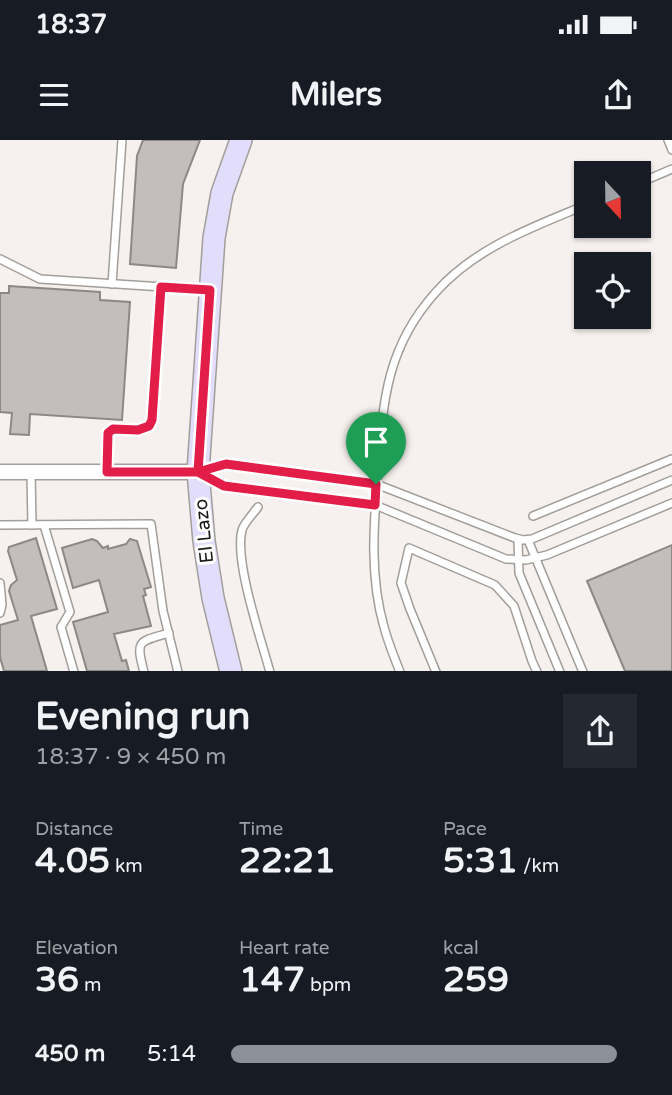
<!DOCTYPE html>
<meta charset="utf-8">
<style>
:root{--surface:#171b24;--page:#242831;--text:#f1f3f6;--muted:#9ea1a6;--accent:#8c9099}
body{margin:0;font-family:"Varela Round",sans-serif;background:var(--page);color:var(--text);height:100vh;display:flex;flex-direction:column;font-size:26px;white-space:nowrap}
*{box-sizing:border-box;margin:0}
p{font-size:23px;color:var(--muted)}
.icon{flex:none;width:38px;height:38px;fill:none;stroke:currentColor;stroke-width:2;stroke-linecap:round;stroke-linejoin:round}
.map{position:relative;height:531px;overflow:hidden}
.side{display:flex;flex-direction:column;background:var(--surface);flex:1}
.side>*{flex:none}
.needle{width:46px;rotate:158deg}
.tools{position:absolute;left:574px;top:21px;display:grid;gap:14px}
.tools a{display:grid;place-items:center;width:77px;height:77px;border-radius:0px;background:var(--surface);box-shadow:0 2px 5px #0004;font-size:35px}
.pin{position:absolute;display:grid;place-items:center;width:60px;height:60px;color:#fff;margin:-72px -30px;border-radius:50% 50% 50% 0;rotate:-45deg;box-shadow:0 0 7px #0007}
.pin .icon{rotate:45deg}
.round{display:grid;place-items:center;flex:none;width:74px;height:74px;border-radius:0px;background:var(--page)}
.head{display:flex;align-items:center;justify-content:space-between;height:119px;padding:0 35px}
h1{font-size:38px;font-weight:800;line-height:52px}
.metrics{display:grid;grid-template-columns:repeat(3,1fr);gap:10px;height:119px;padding:7px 35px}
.metrics div{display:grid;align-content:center}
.metrics b{font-size:35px;font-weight:800}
.metrics small{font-size:19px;font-weight:400}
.metrics p{font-size:19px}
ul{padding:0 35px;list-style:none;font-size:23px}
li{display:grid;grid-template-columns:112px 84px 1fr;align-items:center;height:52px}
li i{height:18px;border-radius:9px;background:var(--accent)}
.status{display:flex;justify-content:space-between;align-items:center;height:49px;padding:0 35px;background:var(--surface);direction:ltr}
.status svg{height:19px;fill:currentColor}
header{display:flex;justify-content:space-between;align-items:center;height:91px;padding:0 35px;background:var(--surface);font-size:32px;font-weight:800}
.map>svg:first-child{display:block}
</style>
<div class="status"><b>18:37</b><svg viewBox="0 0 49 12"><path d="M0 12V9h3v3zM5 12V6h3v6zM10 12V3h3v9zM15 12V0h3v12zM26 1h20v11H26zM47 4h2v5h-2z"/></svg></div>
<header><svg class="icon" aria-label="menu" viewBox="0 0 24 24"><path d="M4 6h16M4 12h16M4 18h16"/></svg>Milers<svg class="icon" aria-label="share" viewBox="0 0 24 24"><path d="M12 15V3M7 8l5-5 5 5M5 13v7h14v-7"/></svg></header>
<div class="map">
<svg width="672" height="532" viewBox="0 0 672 532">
<rect width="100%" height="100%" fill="#f6f1ee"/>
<g fill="#c3bebb" stroke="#8c8884" stroke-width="2">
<polygon points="143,0 200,0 183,44 176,128 130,124 137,16"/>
<polygon points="9,146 100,152 100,160 130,162 122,280 30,274 29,295 10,294 12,273 0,272 0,153 9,153"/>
<polygon points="36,398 57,469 31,476 47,531 4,531 0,517 0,485 18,480 9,451 11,445 17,440 8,411 9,407"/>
<polygon points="92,399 97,401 103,408 108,406 108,409 126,404 130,399 137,401 151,447 144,449 146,455 143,456 151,486 114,494 122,521 126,520 129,531 87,531 73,482 108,472 99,440 73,448 62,408"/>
<polygon points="672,405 672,531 625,531 587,441"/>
</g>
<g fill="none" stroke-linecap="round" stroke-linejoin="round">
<defs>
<g id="lane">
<polyline points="668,0 672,10"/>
<polyline points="639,43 672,29"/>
<polyline points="0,119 40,139 209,150"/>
<polyline points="112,144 122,0"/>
<polyline points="202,331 226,325 376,344 515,398 523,400 532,399 672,340"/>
<polyline points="31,332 32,385"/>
<polyline points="107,332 108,293 113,289 138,290 149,286 152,280 161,147"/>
<polyline points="202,334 224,346 375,365 506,419 526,420 547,415 672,363"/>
<path d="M258,367C253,374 244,383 242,390C234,421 261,499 270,532"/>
<polyline points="533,376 672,319"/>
<polyline points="0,385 151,384 163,471 178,532"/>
<polyline points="44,385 70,472 61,487 74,532"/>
<polyline points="518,399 519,433 560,532"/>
<polyline points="528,400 583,532"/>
<polyline points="0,443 2,465 0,473"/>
<path d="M144,532C135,499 139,502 169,493"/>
<path d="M400,532C394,517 388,502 384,487C369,435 374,382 378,329C383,260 387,206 436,152C476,107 533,87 586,65"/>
<polyline points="436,532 410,469 401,443 409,408 495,445 514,466 532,521 537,532"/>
</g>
<polyline id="street" points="0,332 198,332"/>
<polyline id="secondary" points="231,532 213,458 204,401 198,332 214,98 222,53 241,0"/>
</defs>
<use href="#lane" stroke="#a29e9a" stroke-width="10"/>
<use href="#street" stroke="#a29e9a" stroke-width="17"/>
<use href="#secondary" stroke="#a29e9a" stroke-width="24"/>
<use href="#lane" stroke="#fff" stroke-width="7"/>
<use href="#street" stroke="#fff" stroke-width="14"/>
<use href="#secondary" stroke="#e2ddfb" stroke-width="21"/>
</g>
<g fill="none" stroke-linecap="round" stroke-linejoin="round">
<defs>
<polyline id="route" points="376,344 226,324 198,332 107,332 108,293 113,289 138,290 149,286 152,280 161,147 210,150 198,332 224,346 375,365 376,344"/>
</defs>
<use href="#route" stroke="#fff" stroke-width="14"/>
<use href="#route" stroke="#e11d48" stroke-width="9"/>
</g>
<g text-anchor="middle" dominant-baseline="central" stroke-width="6" stroke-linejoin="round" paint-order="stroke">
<g font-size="19" fill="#1b1a19" stroke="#fff">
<text transform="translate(204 391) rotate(-96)">El Lazo</text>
</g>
</g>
</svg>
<div class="tools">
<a><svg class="needle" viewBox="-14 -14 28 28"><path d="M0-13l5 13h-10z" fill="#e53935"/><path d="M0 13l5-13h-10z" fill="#9ea1a6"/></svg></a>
<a><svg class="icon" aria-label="locate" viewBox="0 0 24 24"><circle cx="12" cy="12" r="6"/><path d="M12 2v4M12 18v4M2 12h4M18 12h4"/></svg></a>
</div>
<div class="pin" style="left:376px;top:344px;background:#1e9e55"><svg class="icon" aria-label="arrive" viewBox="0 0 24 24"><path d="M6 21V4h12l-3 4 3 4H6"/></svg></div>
</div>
<section class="side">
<div class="head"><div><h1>Evening run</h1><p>18:37 · 9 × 450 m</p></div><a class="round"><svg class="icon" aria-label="share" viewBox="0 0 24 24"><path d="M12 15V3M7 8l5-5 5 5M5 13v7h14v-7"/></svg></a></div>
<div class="metrics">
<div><p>Distance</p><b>4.05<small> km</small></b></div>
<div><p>Time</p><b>22:21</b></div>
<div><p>Pace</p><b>5:31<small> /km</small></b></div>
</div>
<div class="metrics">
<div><p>Elevation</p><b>36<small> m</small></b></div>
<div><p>Heart rate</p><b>147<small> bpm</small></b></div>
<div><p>kcal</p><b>259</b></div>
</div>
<ul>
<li><b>450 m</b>5:14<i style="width:95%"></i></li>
</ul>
</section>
